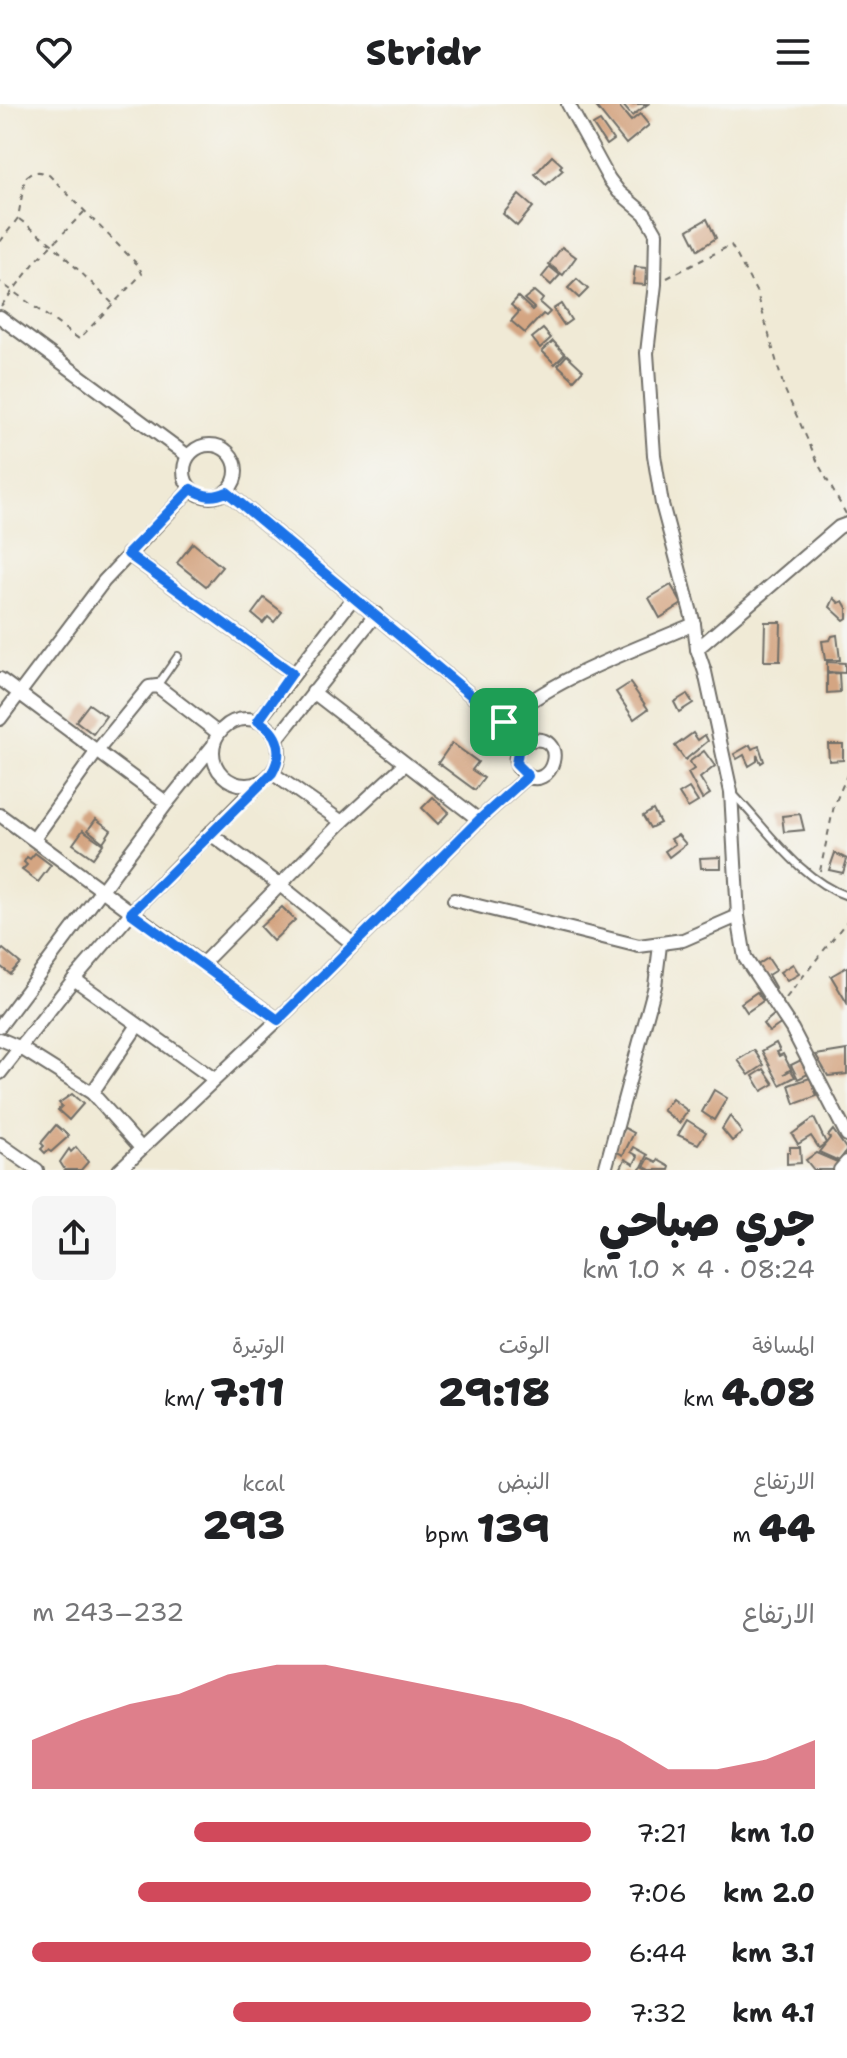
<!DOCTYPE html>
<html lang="ar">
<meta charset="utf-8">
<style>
:root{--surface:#fff;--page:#f6f6f6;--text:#202124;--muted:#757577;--accent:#d1495b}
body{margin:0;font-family:"Shantell Sans","Playpen Sans Arabic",sans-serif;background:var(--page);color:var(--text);direction:rtl;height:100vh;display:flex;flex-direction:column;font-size:30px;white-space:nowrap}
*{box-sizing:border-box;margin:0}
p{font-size:26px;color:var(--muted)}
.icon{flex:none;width:44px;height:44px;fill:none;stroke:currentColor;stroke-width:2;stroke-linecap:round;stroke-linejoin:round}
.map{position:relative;height:1066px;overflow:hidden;direction:ltr}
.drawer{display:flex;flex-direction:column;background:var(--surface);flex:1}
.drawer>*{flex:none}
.pin{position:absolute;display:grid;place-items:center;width:68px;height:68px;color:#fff;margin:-34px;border-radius:16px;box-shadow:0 4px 12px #0006}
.round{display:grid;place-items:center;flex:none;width:84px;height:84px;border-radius:12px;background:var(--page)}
.head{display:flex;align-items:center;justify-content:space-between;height:136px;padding:0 32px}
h1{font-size:44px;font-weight:800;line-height:60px}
.stats{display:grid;grid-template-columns:repeat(3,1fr);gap:12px;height:136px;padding:8px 32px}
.stats div{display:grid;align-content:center}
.stats b{font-size:40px;font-weight:800}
.stats small{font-size:22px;font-weight:400}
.stats p{font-size:22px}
.chart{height:224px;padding:16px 32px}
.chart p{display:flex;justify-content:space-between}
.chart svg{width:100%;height:144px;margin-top:8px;fill:var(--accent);opacity:.7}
ul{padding:0 32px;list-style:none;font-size:26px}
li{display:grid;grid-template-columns:128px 96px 1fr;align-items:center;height:60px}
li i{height:20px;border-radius:10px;background:var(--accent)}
header{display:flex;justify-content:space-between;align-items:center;height:104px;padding:0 32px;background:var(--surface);font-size:36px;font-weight:800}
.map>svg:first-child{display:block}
</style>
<header><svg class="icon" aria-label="menu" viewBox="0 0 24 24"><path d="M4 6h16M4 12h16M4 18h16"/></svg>Stridr<svg class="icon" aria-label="heart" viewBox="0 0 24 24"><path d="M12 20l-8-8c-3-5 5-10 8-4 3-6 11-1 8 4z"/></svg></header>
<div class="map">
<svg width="847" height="1066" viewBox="0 0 847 1066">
<rect width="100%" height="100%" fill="#f6f6f2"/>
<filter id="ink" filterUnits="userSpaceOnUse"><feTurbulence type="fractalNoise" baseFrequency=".0125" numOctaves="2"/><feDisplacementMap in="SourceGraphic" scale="16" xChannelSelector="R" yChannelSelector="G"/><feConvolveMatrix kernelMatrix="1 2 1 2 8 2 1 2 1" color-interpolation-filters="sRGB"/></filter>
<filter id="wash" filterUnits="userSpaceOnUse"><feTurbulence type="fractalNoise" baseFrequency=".006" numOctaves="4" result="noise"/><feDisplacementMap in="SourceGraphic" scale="32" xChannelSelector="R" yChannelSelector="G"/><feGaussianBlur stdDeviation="1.8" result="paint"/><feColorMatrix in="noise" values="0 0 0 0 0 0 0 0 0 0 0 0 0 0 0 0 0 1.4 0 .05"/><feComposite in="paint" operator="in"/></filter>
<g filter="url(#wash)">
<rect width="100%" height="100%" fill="#f0ead6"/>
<g id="blocks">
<g fill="#d4a582">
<polygon points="594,0 617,0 631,17 640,10 649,21 626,40"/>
<polygon points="622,0 648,0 632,12"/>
<polygon points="600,17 613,36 606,41 593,21"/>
<polygon points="552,52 562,61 560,63 563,66 546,81 535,70"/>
<polygon points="519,91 533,103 517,122 503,110"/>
<polygon points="707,115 716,134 698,146 688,126"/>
<polygon points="562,143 576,153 563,171 549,160"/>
<polygon points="550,163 560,171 551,181 542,173"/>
<polygon points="635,163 646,164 645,181 633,180"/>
<polygon points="577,175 588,185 579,194 568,184"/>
<polygon points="534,187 543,195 540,199 550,208 546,212 543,210 525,229 511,217 519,208 511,201 518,193 532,206 534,204 524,195"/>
<polygon points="561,200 571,216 564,221 553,205"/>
<polygon points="543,225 551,234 540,244 532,234"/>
<polygon points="553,237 565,250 555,260 542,247"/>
<polygon points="567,251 583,266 574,276 558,261"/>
<polygon points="193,439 222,463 206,482 177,459"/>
<polygon points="671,481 682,500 660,514 649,494"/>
<polygon points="264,494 282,508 274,518 268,513 263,519 252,510"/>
<polygon points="834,494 839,499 843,497 847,504 847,514 844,516 830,503"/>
<polygon points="765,518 781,518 780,557 764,557"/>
<polygon points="837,531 840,556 825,556 822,537 830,536 832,532"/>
<polygon points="827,558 845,559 845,569 827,568"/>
<polygon points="839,569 840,588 827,589 827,570"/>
<polygon points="630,579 648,605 634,615 616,588"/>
<polygon points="687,590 693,599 679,608 674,598"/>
<polygon points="89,600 106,612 93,630 76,617"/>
<polygon points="693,629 698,636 705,631 708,637 685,656 675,642"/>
<polygon points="452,639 478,658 472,666 484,674 475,686 438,659"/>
<polygon points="828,640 843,640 843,656 829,657"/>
<polygon points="750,641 752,645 759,642 764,657 761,659 757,651 757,657 749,662 744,651 737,655 734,650"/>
<polygon points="704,647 715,662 700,674 710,690 702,695 688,669 694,665 689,658"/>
<polygon points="689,684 698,698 688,704 679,690"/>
<polygon points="433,693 449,708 438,720 422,704"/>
<polygon points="653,706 660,719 650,724 643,712"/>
<polygon points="800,710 804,726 784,728 782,712"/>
<polygon points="96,715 111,726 103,738 88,726"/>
<polygon points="83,726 103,740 93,754 73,740"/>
<polygon points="678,731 686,740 669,753 665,747 675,740 671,735"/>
<polygon points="35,749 51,761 38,778 22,766 27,761 24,758 27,753 30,755"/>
<polygon points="835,749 847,755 843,769 829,766"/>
<polygon points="721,753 721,764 701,764 700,754"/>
<polygon points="282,803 295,816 273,837 260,823"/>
<polygon points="3,845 20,859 10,870 0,862 0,848"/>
<polygon points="768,854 776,866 768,871 776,885 772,888 756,862"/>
<polygon points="793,860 799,870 787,877 780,868"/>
<polygon points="847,863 847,899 831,872"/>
<polygon points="757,888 763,897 747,908 741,899"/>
<polygon points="775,910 782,919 769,928 763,920"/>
<polygon points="776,939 780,947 777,948 779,952 783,950 791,965 784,970 791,966 795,973 780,981 762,947"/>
<polygon points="754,946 764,961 749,971 738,956"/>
<polygon points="847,946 847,970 828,972 816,951"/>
<polygon points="803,955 810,969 798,975 791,961"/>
<polygon points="764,965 774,980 762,987 753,972"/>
<polygon points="810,974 817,992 795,1000 789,981"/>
<polygon points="714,986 727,994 714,1016 702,1008"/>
<polygon points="72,990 83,1000 69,1016 58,1006 62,1002 59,999"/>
<polygon points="672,995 688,1007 679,1019 663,1006"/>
<polygon points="730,1012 742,1029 732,1037 722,1025"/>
<polygon points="814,1014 826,1039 819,1044 811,1032 798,1040 792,1030"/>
<polygon points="687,1016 706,1028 698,1040 678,1031"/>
<polygon points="56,1021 69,1032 51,1048 48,1046 45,1049 41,1045 44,1042 41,1039"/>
<polygon points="625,1024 634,1029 623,1051 613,1046"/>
<polygon points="833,1026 847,1046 839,1057 819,1048 830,1034 828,1032"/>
<polygon points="76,1043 88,1058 81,1066 65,1066 60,1058 69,1045 71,1048"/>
<polygon points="634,1043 648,1051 642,1063 639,1066 620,1066 625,1055 634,1060 638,1052 631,1048"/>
<polygon points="790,1043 800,1043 801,1059 787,1060 787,1048 790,1048"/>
<polygon points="816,1049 842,1060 837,1066 814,1066 806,1056"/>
<polygon points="649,1054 657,1058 658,1056 670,1063 669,1066 650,1066 644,1063"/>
</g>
</g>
</g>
<g filter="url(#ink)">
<use href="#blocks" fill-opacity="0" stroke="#706e67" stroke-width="2"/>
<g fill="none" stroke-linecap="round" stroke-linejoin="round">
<defs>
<g id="lane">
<polyline points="157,582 178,552"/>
<path d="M734,691C767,725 800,776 847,792"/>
</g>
<g id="street">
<polyline points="568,0 609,75 619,88 645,110 656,129 655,180 647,249 654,351 662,400 694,520 697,545 705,568 731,688 738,812 745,854 792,925 847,1031"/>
<polyline points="0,213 188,352"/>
<circle cx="210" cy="367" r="26"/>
<path d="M227,388L526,637C573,625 552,693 523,669C511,659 515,646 526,637"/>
<polyline points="128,450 292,569"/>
<polyline points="697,545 839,423 847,420"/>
<polyline points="0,575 167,699"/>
<polyline points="313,588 479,716"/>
<circle cx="246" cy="648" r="33"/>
<polyline points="0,615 104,477 191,385"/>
<polyline points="258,617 354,493"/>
<path d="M504,618C552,574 633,547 694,520"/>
<polyline points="277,635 376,510"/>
<polyline points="272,669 342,718"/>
<polyline points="0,711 278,916"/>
<polyline points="209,729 280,781 353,840"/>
<polyline points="34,735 97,647 149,583 157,582 218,629"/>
<polyline points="454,796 639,842 683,836 738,812"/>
<polyline points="202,860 342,718 405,660"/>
<polyline points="74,875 214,975"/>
<polyline points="0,922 167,699 212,643"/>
<polyline points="0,935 19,943 92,989 141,1044"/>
<polyline points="0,969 74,875 131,809 260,679"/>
<polyline points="92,989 138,921"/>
<polyline points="0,1040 37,1066"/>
<polyline points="119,1066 278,916 479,716 528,672"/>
<polyline points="605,1066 655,882 660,841"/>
<polyline points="840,1066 847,1058"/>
</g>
</defs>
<use href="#lane" stroke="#706e67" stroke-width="10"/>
<use href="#street" stroke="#706e67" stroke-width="16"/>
<g stroke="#706e67" stroke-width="2" stroke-dasharray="6 6" stroke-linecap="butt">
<polyline points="19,115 52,140 112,199"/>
<path d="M0,138L18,114L25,74C32,67 40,66 49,71L139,162L142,170L79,235L0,178"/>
<polyline points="667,174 731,141 757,189 784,284 820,363 846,410"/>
<polyline points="1,202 36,157 84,108"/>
<polyline points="820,767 834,702 847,671"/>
<polyline points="786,894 847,817"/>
</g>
<use href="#lane" stroke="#fff" stroke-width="6"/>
<use href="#street" stroke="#fff" stroke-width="12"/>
</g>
</g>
<g fill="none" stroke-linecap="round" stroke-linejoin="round" filter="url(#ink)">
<defs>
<path id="route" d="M191,385C205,393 213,394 227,388L526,637L519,642L516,660L528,672L479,716L278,916L131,809L272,669C284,648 279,629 258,617L292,569L128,450Z"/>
</defs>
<use href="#route" stroke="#fff" stroke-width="16"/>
<use href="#route" stroke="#1a73e8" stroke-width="10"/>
</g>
</svg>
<div class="pin" style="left:504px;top:618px;background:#1e9e55"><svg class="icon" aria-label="arrive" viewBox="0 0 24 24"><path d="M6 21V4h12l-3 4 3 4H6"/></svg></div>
</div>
<section class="drawer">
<div class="head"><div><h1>جري صباحي</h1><p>08:24 · 4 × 1.0 km</p></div><a class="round"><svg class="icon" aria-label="share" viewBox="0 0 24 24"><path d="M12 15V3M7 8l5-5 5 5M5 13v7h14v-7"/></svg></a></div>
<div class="stats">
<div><p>المسافة</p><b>4.08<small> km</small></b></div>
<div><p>الوقت</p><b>29:18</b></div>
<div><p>الوتيرة</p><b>7:11<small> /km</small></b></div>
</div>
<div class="stats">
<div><p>الارتفاع</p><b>44<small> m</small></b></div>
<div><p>النبض</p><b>139<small> bpm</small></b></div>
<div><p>kcal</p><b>293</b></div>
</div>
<div class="chart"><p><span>الارتفاع</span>232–243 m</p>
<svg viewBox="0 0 160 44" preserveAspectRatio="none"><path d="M0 44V29L10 23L20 18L30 15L40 9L50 6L60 6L70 9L80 12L90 15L100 18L110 23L120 29L130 38L140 38L150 35L160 29V44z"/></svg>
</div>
<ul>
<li><b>1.0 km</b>7:21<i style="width:71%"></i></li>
<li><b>2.0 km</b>7:06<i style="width:81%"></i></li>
<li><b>3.1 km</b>6:44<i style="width:100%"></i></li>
<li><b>4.1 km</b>7:32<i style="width:64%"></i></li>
</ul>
</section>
